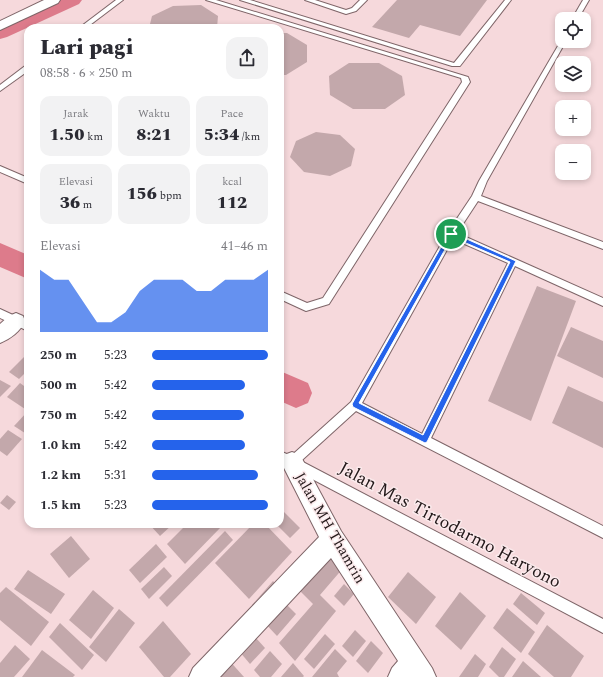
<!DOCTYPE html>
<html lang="id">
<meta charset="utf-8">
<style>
:root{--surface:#fff;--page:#f2f2f3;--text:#2b2b33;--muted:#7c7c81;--accent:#2563eb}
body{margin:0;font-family:Spectral,serif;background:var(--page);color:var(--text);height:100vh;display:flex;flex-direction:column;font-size:15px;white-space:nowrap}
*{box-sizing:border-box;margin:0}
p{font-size:13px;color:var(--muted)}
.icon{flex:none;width:22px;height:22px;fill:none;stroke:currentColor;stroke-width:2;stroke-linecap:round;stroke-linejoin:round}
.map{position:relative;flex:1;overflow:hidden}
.drawer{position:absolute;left:24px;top:24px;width:260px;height:504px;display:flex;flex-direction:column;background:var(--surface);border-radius:12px;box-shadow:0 2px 6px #0003}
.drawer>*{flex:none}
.buttons{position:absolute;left:555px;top:12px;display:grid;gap:8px}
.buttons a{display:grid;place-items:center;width:36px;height:36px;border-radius:8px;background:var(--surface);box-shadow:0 2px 6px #0003;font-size:20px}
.pin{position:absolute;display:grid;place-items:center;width:34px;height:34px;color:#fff;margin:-17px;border:2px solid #fff;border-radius:50%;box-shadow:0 1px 4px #0007}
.round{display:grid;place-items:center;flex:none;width:42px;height:42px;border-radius:12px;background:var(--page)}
.summary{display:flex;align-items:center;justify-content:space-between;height:68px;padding:0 16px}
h1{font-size:22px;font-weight:800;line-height:30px}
.stats{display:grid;grid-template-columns:repeat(3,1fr);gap:6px;height:68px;padding:4px 16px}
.stats div{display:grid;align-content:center;border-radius:10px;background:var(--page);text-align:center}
.stats b{font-size:17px;font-weight:800}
.stats small{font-size:11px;font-weight:400}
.stats p{font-size:11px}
.chart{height:112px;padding:8px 16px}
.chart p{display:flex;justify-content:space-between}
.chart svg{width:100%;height:72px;margin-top:4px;fill:var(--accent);opacity:.7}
ul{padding:0 16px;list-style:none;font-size:13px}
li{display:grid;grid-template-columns:64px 48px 1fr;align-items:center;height:30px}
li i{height:10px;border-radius:5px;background:var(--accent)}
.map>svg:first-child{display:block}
</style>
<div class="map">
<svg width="603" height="677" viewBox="0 0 603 677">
<rect width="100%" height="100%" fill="#f6d9dc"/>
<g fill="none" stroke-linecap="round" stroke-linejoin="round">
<g fill="#dd7b8b" fill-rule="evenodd">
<polygon points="56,0 82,0 79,4 7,37 0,39 0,25"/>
<polygon points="0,243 28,255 28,279 0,267"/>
<polygon points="280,371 308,383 312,393 308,403 296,408 280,401"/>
</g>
</g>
<g fill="#c3a8ab">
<polygon points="397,0 487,0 460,36 420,25 409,38 372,27"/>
<polygon points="201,5 218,16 217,28 149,28 152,16 173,6"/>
<polygon points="280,33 287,33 307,45 307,62 286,75 280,75"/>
<polygon points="349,63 379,63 402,76 405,95 385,109 353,109 330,95 329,76"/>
<polygon points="316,132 340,135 355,149 351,166 330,176 304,172 290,157 296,141"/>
<polygon points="537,286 576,301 531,421 488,401"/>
<polygon points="571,327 603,341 603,378 557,356"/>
<polygon points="25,356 28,358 28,370 19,379 9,372"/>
<polygon points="0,380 11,386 0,397"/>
<polygon points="20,383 28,389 28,406 25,409 7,397"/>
<polygon points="568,386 603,402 603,448 552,423"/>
<polygon points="28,411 28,435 14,426"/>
<polygon points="8,430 22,439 7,456 0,451 0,439"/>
<polygon points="7,495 16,502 9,510 0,503"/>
<polygon points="282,510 300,528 290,538 276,524 280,524 280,513"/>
<polygon points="149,524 173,524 160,536"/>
<polygon points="187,524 218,524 221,527 185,564 167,544"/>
<polygon points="253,524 265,524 292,552 249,599 215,563"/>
<polygon points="225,531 233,540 167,607 159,598"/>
<polygon points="71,536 90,559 69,578 50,554"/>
<polygon points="156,544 167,557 140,583 129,570"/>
<polygon points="325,549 344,567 320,595 336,611 295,661 279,643 313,604 293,584"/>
<polygon points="164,567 172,576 149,599 141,589"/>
<polygon points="28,570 65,594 51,614 14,589"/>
<polygon points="408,572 436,597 416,624 388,597"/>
<polygon points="273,581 281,589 259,613 252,605"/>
<polygon points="344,584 354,594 344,606 334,596"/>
<polygon points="6,587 49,622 31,646 0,620 0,593"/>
<polygon points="93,590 114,608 91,639 69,620"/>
<polygon points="460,592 486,616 461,650 435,626"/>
<polygon points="521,593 545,613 537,625 513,604"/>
<polygon points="282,600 296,614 277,636 263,621"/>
<polygon points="507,608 535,632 521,653 493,628"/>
<polygon points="119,609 135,623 106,662 89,647"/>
<polygon points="163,621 191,654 170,677 164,677 139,647"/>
<polygon points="60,623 94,655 82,670 49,637"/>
<polygon points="547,625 584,656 571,677 554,677 528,654"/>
<polygon points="248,629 265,648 250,664 234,645"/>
<polygon points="355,630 366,641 353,657 342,646"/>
<polygon points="325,634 335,644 314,669 304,659"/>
<polygon points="371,641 383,653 368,673 356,661"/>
<polygon points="15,645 30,659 14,677 0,677 0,663"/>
<polygon points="502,647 516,659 504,677 499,677 489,667"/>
<polygon points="335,649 347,661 337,673 339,677 312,677"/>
<polygon points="42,650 75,675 73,677 22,677"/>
<polygon points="270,651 282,664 271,677 260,677 254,670"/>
<polygon points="475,654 486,664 478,677 459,677"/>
<polygon points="227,658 244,677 217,677"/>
<polygon points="523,661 541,677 512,677"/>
<polygon points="293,663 304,676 303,677 281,677"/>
</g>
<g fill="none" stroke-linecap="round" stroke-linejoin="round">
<defs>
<g id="service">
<polygon points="116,0 123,0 86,28 79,28"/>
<polygon points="206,0 216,0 468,77 470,82 329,304 306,311 280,299 280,291 307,303 323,298 462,82 461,78"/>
<polygon points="240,0 250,0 454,63 505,0 511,0 460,66 452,66"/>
<polygon points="305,0 315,0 346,10 352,8 360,0 367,0 356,11 346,14"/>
<polygon points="583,0 589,0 578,19 572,19"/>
<path d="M562,39V41H566L487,181L481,196L603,242V249L478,201L457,233L603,298V306L515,266L431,438L603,526V538L356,411L301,461L603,619V633L280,462V451L291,456L351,402L448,232L472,196L479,181ZM453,239L508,263L422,434L362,403Z"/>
<polygon points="25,66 28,66 28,71 0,91 0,85"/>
<polygon points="0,166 28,178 28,184 0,172"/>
<polygon points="0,309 28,322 28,331 0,318"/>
</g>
<g id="minor">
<polygon points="44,0 60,0 58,3 0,30 0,21"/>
<path d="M16,313L23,316L25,321C21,331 10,339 0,343V324L9,316Z"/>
<polygon points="292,452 300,455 341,531 432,668 436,677 388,677 392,668 398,661 331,558 220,677 189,677 193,668 319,537 281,462 284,455"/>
</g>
</defs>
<use href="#service" stroke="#7e6568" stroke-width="2"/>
<use href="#minor" stroke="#7e6568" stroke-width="2"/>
<use href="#service" fill="#fff" fill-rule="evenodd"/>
<use href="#minor" fill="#fff" fill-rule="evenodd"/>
</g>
<path fill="#2563eb" stroke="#fff" fill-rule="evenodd" d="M451,232L516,261L427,442L425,443L353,407L352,404L449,233ZM452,237L510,262L423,435L359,403Z"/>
<g text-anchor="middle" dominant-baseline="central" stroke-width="3" stroke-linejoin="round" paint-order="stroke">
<g font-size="15" fill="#23191a" stroke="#fbeaec">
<text transform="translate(330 528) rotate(60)">Jalan MH Thamrin</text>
</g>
<g font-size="18" fill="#23191a" stroke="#fbeaec">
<text transform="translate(450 525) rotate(28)">Jalan Mas Tirtodarmo Haryono</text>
</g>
</g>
</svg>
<div class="buttons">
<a><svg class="icon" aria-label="locate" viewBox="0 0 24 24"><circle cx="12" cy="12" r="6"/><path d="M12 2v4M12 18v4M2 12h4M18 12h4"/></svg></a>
<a><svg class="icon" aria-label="layers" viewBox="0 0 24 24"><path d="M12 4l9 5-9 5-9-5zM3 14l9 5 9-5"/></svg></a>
<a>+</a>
<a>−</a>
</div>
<div class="pin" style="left:451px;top:234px;background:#1e9e55"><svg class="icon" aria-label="arrive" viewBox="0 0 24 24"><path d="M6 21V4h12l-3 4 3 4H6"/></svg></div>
<section class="drawer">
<div class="summary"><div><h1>Lari pagi</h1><p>08:58 · 6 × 250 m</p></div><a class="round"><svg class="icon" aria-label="share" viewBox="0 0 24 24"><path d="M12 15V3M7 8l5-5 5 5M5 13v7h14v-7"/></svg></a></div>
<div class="stats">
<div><p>Jarak</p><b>1.50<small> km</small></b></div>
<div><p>Waktu</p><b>8:21</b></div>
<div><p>Pace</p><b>5:34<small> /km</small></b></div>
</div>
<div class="stats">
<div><p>Elevasi</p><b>36<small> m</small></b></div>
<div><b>156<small> bpm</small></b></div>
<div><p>kcal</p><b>112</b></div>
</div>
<div class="chart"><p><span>Elevasi</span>41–46 m</p>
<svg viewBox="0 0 160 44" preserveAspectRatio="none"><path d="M0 44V6L10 12L20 12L30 25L40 38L50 38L60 32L70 19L80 12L90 12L100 12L110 19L120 19L130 12L140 12L150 12L160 6V44z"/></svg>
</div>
<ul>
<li><b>250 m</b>5:23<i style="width:100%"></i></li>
<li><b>500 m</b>5:42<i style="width:80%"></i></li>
<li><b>750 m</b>5:42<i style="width:79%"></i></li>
<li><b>1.0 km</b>5:42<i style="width:80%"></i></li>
<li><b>1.2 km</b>5:31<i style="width:91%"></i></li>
<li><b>1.5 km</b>5:23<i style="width:100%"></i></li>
</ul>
</section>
</div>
